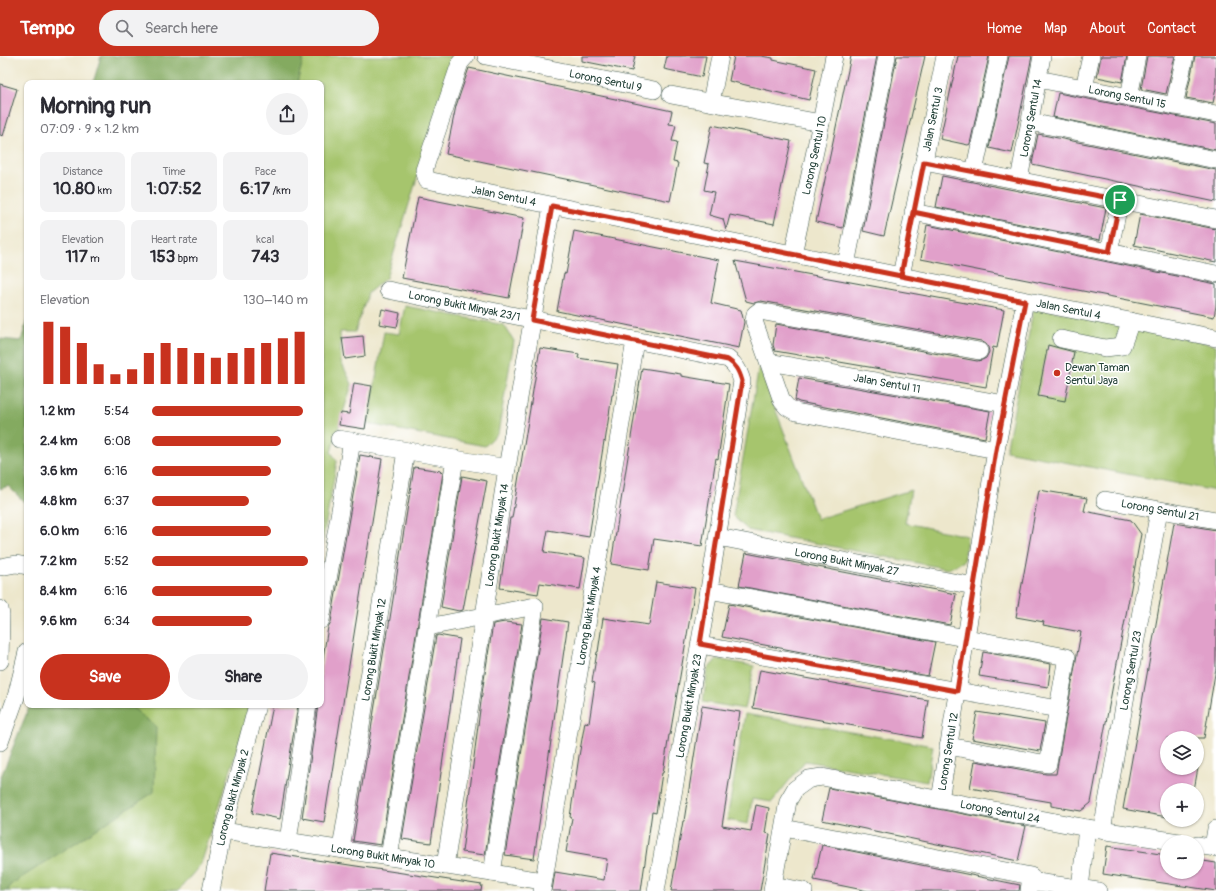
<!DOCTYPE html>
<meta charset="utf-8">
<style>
:root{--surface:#fff;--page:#f2f2f3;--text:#2b2b33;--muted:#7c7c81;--accent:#c8321e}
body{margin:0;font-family:Pangolin,sans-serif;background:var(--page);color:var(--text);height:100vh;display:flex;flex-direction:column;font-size:15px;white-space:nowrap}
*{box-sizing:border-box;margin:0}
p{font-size:13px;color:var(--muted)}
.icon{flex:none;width:22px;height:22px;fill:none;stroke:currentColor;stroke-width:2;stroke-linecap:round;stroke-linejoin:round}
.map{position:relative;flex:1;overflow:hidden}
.details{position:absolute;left:24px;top:24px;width:300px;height:628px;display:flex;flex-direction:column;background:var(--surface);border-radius:8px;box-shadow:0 1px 3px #0004}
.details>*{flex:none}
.controls{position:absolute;left:1160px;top:675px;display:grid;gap:8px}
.controls a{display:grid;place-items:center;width:44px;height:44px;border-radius:50%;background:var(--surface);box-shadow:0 1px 3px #0004;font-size:20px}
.pin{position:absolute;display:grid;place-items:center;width:34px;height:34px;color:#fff;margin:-17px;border:2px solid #fff;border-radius:50%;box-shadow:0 1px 4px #0007}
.round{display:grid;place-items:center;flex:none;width:42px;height:42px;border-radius:21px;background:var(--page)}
.overview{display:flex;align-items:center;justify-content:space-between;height:68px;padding:0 16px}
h1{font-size:22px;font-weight:800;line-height:30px}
.figures{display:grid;grid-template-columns:repeat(3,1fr);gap:6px;height:68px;padding:4px 16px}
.figures div{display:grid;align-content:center;border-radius:8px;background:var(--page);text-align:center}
.figures b{font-size:17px;font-weight:800}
.figures small{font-size:11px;font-weight:400}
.figures p{font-size:11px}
.chart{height:112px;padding:8px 16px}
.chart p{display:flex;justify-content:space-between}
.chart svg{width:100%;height:72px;margin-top:4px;stroke:var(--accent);stroke-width:6}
.action{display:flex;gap:8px;margin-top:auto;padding:8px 16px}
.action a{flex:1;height:46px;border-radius:24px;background:var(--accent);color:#fff;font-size:16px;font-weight:800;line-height:46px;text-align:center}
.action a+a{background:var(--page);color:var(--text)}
ul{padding:0 16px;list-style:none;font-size:13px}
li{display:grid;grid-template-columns:64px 48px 1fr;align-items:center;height:30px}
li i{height:10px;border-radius:5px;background:var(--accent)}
header{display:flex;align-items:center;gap:24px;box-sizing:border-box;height:56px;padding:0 20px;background:var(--accent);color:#fff}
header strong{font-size:19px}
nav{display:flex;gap:22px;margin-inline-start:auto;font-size:14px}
.search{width:280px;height:36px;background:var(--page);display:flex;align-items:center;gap:10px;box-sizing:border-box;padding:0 14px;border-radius:22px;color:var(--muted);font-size:15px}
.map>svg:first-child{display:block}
</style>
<header>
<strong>Tempo</strong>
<div class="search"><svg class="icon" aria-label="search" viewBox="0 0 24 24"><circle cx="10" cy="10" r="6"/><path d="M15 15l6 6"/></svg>Search here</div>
<nav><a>Home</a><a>Map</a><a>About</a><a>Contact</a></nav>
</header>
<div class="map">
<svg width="1216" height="835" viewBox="0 0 1216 835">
<rect width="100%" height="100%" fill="#fff"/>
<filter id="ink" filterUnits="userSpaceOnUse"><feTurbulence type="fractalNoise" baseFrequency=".025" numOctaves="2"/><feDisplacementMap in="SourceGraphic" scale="8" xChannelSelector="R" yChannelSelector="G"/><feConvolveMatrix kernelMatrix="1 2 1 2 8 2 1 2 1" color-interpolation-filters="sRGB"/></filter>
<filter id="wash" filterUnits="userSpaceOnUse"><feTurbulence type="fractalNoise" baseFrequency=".012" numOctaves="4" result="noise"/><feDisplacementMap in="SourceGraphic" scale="16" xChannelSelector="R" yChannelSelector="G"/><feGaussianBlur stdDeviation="0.9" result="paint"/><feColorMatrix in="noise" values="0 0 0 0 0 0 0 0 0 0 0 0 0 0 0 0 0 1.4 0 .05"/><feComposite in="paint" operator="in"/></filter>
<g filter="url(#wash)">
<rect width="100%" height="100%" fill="#ede7cc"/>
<g fill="#a6c56d" stroke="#628150">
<polygon points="304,0 455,0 386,222 368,237 355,276 340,276 341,306 352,328 331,396 337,405 321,493 321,27 297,27"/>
<polygon points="405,250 504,269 514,285 498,377 485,390 368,368 384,276 399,278"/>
<polygon points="1034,251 1216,289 1216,435 1006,395"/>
<polygon points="759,310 817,463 911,434 905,467 967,480 964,505 948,513 748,474 733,460"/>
<polygon points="717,603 754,610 745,653 703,646 708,613"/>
<polygon points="129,649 251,649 201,808 178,835 8,835 10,829 156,671"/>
<polygon points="745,658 933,690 927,726 805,705 772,746 752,743 748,768 727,764"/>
</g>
<g fill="#84aa60" stroke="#52744a">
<polygon points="101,0 304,0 297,27 93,27"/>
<polygon points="27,264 27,449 8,430 0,433 0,283 21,285"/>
<polygon points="30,649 129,649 156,671 154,736 10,829 8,835 0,835 0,723"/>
</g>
<g id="blocks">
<g fill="#e1a0ca">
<polygon points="582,0 635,0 632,15 582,5"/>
<polygon points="667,0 706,0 702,21 664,13"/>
<polygon points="734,0 761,0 773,2 773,4 816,13 809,44 729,25"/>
<polygon points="851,0 877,0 843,172 816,166"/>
<polygon points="897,0 925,0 884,180 863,175"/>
<polygon points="958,0 989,0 970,88 968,89 940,83"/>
<polygon points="1009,0 1032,0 1012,97 989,92"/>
<polygon points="1101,0 1127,0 1122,26 1097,21"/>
<polygon points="1147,0 1175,0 1166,38 1141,33"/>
<polygon points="1195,0 1216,0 1216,32 1213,47 1186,42"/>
<polygon points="469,12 672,55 669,68 676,69 672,85 677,86 673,106 678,107 670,145 446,98 456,50"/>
<polygon points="0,28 17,33 3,80 0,79"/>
<polygon points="1058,37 1216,68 1216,94 1053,61"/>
<polygon points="712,69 791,85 774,168 730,159 726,174 723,163 709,159 714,136 704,134 709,108 704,107"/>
<polygon points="1038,78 1216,114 1216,146 1032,108"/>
<polygon points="942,120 1106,152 1100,184 936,151"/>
<polygon points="418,141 524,162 509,242 402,222"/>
<polygon points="1140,158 1216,173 1216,206 1134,189"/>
<polygon points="927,169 1216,228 1216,250 1214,261 921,203"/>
<polygon points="574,175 719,204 711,247 741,254 744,266 739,292 557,255 564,217 566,218"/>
<polygon points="735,205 1004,254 997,292 993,291 986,331 775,295 773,289 776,268 977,305 982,304 986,302 989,296 988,291 986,288 981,285 761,245 754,247 746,245"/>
<polygon points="382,253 400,257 397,271 379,268"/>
<polygon points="363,280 365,300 345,303 342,282"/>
<polygon points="1048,289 1074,296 1065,345 1038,340"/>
<polygon points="540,292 579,298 578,302 618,308 613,339 612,339 605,386 604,385 589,481 548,474 544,496 585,502 580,533 540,527 538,538 500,532 510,462 512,462"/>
<polygon points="642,312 681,318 681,320 729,328 718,403 716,402 702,490 654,483 649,514 611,508"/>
<polygon points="799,322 990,355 985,382 799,346 795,344"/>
<polygon points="354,327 372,330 365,373 339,369 341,357 349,358"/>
<polygon points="360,399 382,403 324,766 302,762 318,649 321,649 321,614 328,571 331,566"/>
<polygon points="414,411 441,415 440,416 443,417 381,789 353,785 386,581 387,581"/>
<polygon points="462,420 487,425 463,554 459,555 441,551"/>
<polygon points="1039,434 1087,442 1084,455 1131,464 1141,478 1091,747 1081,755 1051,750 1051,746 970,732 975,705 1046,718 1056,718 1081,576 1043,569 1044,566 1016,561"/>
<polygon points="1174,467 1216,474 1216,612 1204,682 1167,682 1167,712 1198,712 1194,734 1167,734 1167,761 1123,753"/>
<polygon points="746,497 956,538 950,569 739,530"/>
<polygon points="656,526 695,532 670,679 669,679 663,717 662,717 656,757 652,756 641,835 552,835 555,816 604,824 607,803 566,796 572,762 570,761 579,700 585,666 589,667 595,627 592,626 597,596 598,596 603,562 649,569"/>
<polygon points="729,548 935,586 928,620 722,581"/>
<polygon points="543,562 568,566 534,803 505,799"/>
<polygon points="505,566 522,568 485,799 462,796 483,630 493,568"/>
<polygon points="438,579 460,583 431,787 402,783 436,580"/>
<polygon points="983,596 1051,608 1048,631 979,620"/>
<polygon points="760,614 928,644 922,682 753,652"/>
<polygon points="273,649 298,649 280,763 252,757"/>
<polygon points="702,650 740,656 722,770 751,775 756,749 769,752 765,777 770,778 760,835 671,835 683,765 684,765"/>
<polygon points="977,656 1045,667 1040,695 972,683"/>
<polygon points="829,732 1026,770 1018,805 822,764"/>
<polygon points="822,789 1020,829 1019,835 868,835 814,824"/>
<polygon points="1107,790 1167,799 1167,816 1197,816 1197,804 1216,807 1216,835 1103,818"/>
<polygon points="270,797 482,829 481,835 264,835"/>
</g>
</g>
</g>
<g filter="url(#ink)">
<use href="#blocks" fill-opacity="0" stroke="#3e564b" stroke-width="1"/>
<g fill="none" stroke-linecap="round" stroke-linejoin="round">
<defs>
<g id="minor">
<path id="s1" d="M466,0L460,7L424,114L427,124L901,220L1216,282"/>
<path id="s2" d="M486,0L654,34"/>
<path id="s3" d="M1038,23L1216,58"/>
<polyline points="1084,32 1091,0"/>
<polyline points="671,39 821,67"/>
<polyline points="1129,41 1137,0"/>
<polyline points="711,46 720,0"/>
<polyline points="1174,50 1185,0"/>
<polyline points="1030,66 1216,104"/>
<polyline points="924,106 1216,163"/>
<polyline points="974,116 999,0"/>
<path id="s4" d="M1019,124L1042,0"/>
<polyline points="913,156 1216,218"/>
<polyline points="1109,196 1120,144"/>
<path id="s5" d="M793,198L821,67L834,0"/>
<polyline points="846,209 887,0"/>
<path id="s6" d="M901,220L945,0"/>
<path id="s7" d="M388,234L728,303C736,309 739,315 742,325L709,534L656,835"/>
<polyline points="1061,283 1105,292 1122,290 1131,265"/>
<polyline points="979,295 759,255 755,258 754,265 782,345 787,351 796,356 996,394"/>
<path id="s8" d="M769,306L1005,348"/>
<polyline points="339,383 507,412"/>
<path id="s9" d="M1105,444L1216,464"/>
<path id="s10" d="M718,481L974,530"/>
<polyline points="0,511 16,508 27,510"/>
<polyline points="709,534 1067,601 1048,708 948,690"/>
<polyline points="0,553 1,560 0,605"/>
<polyline points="321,564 352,385"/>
<polyline points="428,571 535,550 492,817"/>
<polyline points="700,589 1058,653"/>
<polyline points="0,686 16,641 27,596"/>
<path id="s11" d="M940,744L996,394L1025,245"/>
<polyline points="784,772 1031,820 1029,835"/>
<path id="s12" d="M1102,774L1159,454"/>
<path id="s13" d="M223,775L543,825"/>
<polyline points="288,785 308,649"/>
<polyline points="1197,789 1216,792"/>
<polyline points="1213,791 1216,773"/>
<path id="s14" d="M341,793L406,395"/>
<polyline points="389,801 455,403"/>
<path id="s15" d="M445,810L507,412L552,150"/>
<polyline points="1030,825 1098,835"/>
<polyline points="773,829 804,835"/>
<polyline points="1080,832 1087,772"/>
<path id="s16" d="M211,835L223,775L257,649"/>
<path id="s17" d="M542,835L635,285"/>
<path id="s18" d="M772,835L788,745L795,733L809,723L822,721L1087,772L1179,786"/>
</g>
</defs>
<use href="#minor" stroke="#3e564b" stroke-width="18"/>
<use href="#minor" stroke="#fff" stroke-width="17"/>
</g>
</g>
<g fill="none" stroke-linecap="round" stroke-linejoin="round" filter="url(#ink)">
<defs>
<path id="route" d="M1120,144L924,106L901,220L552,150L532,264L728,304C736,309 739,315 742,325L700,588L957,635L996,394L1025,245L901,220L913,156L1109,196L1120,144"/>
</defs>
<use href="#route" stroke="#fff" stroke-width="8"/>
<use href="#route" stroke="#c8321e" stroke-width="5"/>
</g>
<circle fill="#c8321e" stroke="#fff" stroke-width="1.5" cx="1057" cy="317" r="4"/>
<g text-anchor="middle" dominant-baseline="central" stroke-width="3" stroke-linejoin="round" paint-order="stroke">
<g font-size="11" fill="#1f3d34" stroke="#fff">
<text stroke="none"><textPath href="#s2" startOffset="122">Lorong Sentul 9</textPath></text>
<text stroke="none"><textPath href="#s3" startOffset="91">Lorong Sentul 15</textPath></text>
<text stroke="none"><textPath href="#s4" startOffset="63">Lorong Sentul 14</textPath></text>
<text stroke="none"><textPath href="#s6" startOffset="160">Jalan Sentul 3</textPath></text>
<text stroke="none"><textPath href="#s5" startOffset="101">Lorong Sentul 10</textPath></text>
<text stroke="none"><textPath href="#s1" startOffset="211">Jalan Sentul 4</textPath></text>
<text stroke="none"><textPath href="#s7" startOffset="78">Lorong Bukit Minyak 23/1</textPath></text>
<text stroke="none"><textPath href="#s1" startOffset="787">Jalan Sentul 4</textPath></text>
<text stroke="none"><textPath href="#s8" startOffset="120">Jalan Sentul 11</textPath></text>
<text stroke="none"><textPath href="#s9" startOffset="56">Lorong Sentul 21</textPath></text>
<text stroke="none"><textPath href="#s15" startOffset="335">Lorong Bukit Minyak 14</textPath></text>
<text stroke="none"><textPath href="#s10" startOffset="131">Lorong Bukit Minyak 27</textPath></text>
<text stroke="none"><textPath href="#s17" startOffset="279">Lorong Bukit Minyak 4</textPath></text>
<text stroke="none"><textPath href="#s14" startOffset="202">Lorong Bukit Minyak 12</textPath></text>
<text stroke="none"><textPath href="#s12" startOffset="162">Lorong Sentul 23</textPath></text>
<text transform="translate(689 650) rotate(-80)">Lorong Bukit Minyak 23</text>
<text stroke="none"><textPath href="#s11" startOffset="49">Lorong Sentul 12</textPath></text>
<text stroke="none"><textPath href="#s16" startOffset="96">Lorong Bukit Minyak 2</textPath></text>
<text stroke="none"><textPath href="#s18" startOffset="317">Lorong Sentul 24</textPath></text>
<text stroke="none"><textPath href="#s13" startOffset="162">Lorong Bukit Minyak 10</textPath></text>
</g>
<g font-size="11" fill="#1f3d34" stroke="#fff" text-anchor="start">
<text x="1065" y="311">Dewan Taman<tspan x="1065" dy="13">Sentul Jaya</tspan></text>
</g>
</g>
</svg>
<div class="controls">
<a><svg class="icon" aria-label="layers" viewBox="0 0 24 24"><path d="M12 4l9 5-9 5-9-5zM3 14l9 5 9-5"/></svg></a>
<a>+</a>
<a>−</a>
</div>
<div class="pin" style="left:1120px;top:144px;background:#1e9e55"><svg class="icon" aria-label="arrive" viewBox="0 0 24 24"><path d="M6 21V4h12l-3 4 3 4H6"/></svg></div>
<section class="details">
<div class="overview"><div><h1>Morning run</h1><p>07:09 · 9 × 1.2 km</p></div><a class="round"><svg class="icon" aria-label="share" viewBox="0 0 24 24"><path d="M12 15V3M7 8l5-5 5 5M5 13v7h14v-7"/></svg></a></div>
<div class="figures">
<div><p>Distance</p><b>10.80<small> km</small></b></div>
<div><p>Time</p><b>1:07:52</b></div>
<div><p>Pace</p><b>6:17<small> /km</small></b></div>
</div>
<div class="figures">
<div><p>Elevation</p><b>117<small> m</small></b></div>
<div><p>Heart rate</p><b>153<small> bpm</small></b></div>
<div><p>kcal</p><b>743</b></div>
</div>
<div class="chart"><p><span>Elevation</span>130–140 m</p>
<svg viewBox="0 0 160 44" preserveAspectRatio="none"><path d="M5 44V6M15 44V9M25 44V19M35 44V32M45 44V38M55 44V35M65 44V25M75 44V19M85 44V22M95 44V25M105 44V28M115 44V25M125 44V22M135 44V19M145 44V16M155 44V12"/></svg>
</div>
<ul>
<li><b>1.2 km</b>5:54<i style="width:97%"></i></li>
<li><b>2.4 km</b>6:08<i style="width:83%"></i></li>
<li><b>3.6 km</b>6:16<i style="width:76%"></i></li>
<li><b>4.8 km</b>6:37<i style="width:62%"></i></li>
<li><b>6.0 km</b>6:16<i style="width:76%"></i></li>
<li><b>7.2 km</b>5:52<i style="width:100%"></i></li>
<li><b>8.4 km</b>6:16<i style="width:77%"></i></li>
<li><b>9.6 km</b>6:34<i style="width:64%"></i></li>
</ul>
<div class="action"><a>Save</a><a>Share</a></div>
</section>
</div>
